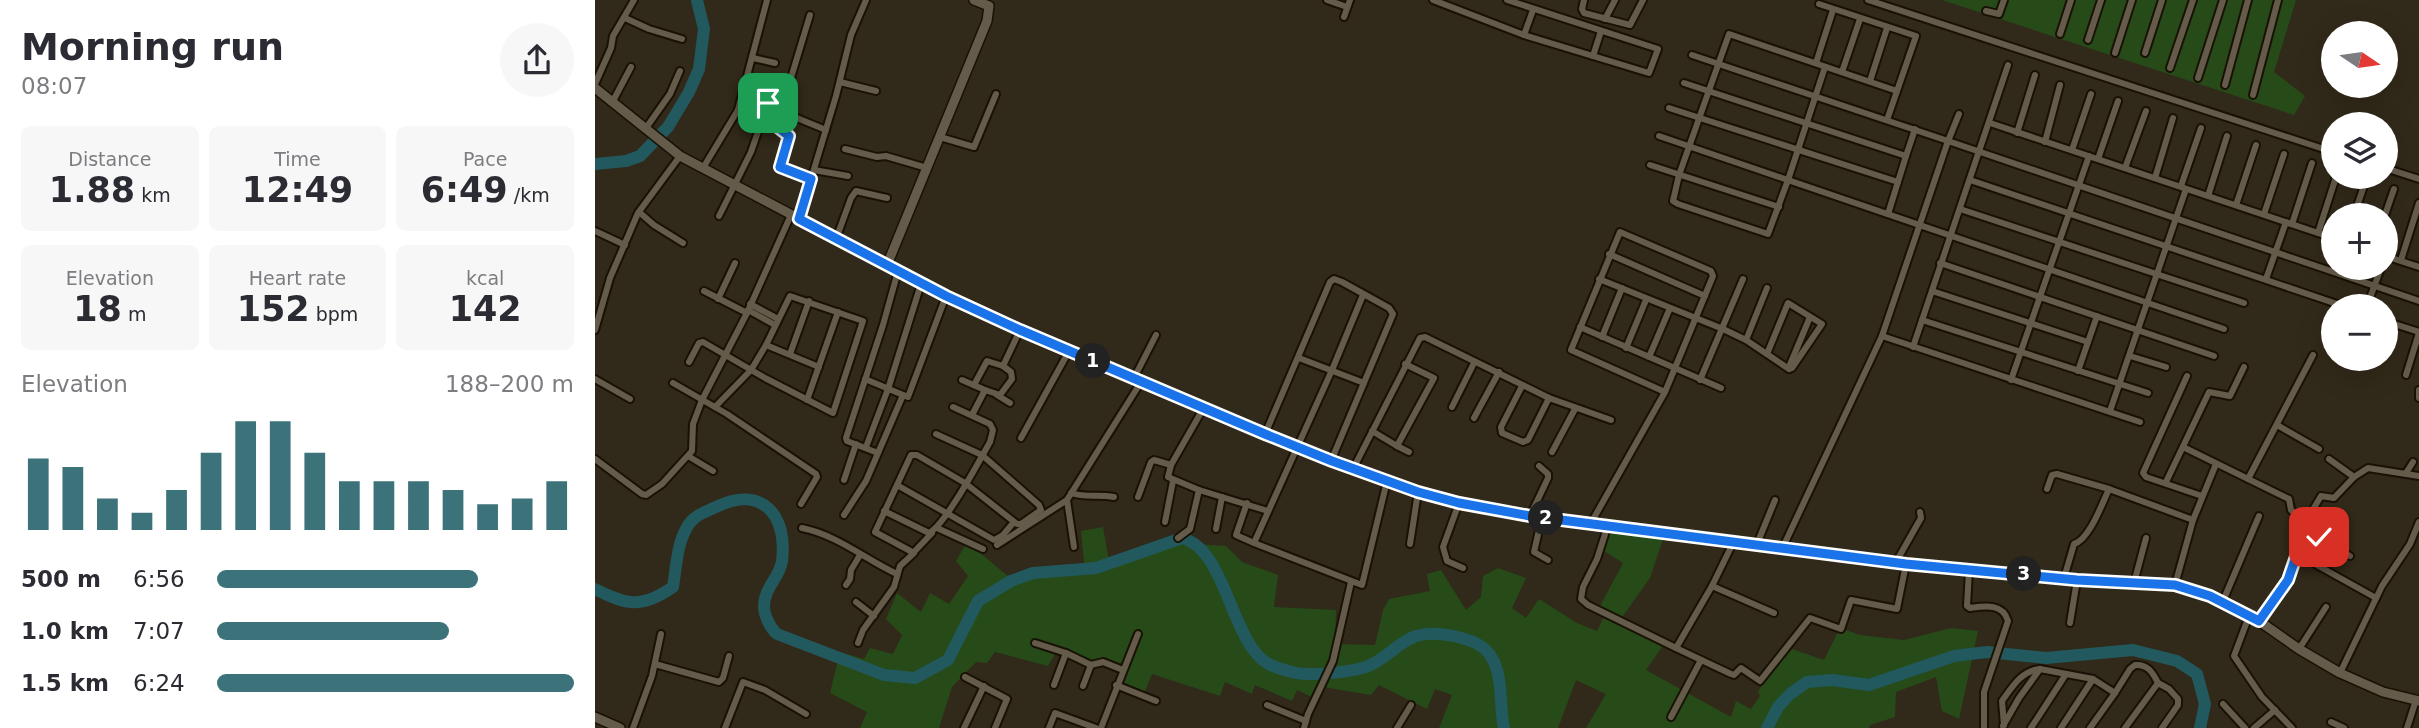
<!DOCTYPE html>
<meta charset="utf-8">
<style>
:root{--surface:#fff;--page:#f7f7f7;--text:#2b2b33;--muted:#7c7c81;--accent:#3c737a}
body{margin:0;font-family:"DejaVu Sans",sans-serif;background:var(--page);color:var(--text);height:100vh;display:flex;flex-direction:column;font-size:26px;white-space:nowrap}
*{box-sizing:border-box;margin:0}
p{font-size:23px;color:var(--muted)}
.icon{flex:none;width:38px;height:38px;fill:none;stroke:currentColor;stroke-width:2;stroke-linecap:round;stroke-linejoin:round}
.map{position:relative;flex:1;overflow:hidden}
.sheet{display:flex;flex-direction:column;background:var(--surface);width:595px}
.sheet>*{flex:none}
.needle{width:46px;rotate:103deg}
.tools{position:absolute;left:1726px;top:21px;display:grid;gap:14px}
.tools a{display:grid;place-items:center;width:77px;height:77px;border-radius:50%;background:var(--surface);box-shadow:0 7px 28px #0002;font-size:35px}
.pin{position:absolute;display:grid;place-items:center;width:60px;height:60px;color:#fff;margin:-30px;border-radius:14px;box-shadow:0 4px 10px #0006}
.km{position:absolute;width:35px;height:35px;margin:-18px;border-radius:50%;background:#222;color:#fff;font-size:19px;line-height:35px;text-align:center}
.round{display:grid;place-items:center;flex:none;width:74px;height:74px;border-radius:37px;background:var(--page)}
.overview{display:flex;align-items:center;justify-content:space-between;height:119px;padding:0 21px}
h1{font-size:38px;font-weight:800;line-height:52px}
.metrics{display:grid;grid-template-columns:repeat(3,1fr);gap:10px;height:119px;padding:7px 21px}
.metrics div{display:grid;align-content:center;border-radius:10px;background:var(--page);text-align:center}
.metrics b{font-size:35px;font-weight:800}
.metrics small{font-size:19px;font-weight:400}
.metrics p{font-size:19px}
.chart{height:196px;padding:14px 21px}
.chart p{display:flex;justify-content:space-between}
.chart svg{width:100%;height:126px;margin-top:7px;stroke:var(--accent);stroke-width:6}
ul{padding:0 21px;list-style:none;font-size:23px}
li{display:grid;grid-template-columns:112px 84px 1fr;align-items:center;height:52px}
li i{height:18px;border-radius:9px;background:var(--accent)}
main{display:flex;flex:1;min-height:0}
.map>svg:first-child{display:block}
</style>
<main>
<section class="sheet">
<div class="overview"><div><h1>Morning run</h1><p>08:07</p></div><a class="round"><svg class="icon" aria-label="share" viewBox="0 0 24 24"><path d="M12 15V3M7 8l5-5 5 5M5 13v7h14v-7"/></svg></a></div>
<div class="metrics">
<div><p>Distance</p><b>1.88<small> km</small></b></div>
<div><p>Time</p><b>12:49</b></div>
<div><p>Pace</p><b>6:49<small> /km</small></b></div>
</div>
<div class="metrics">
<div><p>Elevation</p><b>18<small> m</small></b></div>
<div><p>Heart rate</p><b>152<small> bpm</small></b></div>
<div><p>kcal</p><b>142</b></div>
</div>
<div class="chart"><p><span>Elevation</span>188–200 m</p>
<svg viewBox="0 0 160 44" preserveAspectRatio="none"><path d="M5 44V19M15 44V22M25 44V33M35 44V38M45 44V30M55 44V17M65 44V6M75 44V6M85 44V17M95 44V27M105 44V27M115 44V27M125 44V30M135 44V35M145 44V33M155 44V27"/></svg>
</div>
<ul>
<li><b>500 m</b>6:56<i style="width:73%"></i></li>
<li><b>1.0 km</b>7:07<i style="width:65%"></i></li>
<li><b>1.5 km</b>6:24<i style="width:100%"></i></li>
</ul>
</section>
<div class="map">
<svg width="1824" height="728" viewBox="0 0 1824 728">
<rect width="100%" height="100%" fill="#312919"/>
<g fill="#264b19">
<polygon points="1347,0 1701,0 1679,72 1710,96 1699,115"/>
<polygon points="508,527 515,566 569,542 631,546 647,562 683,575 679,607 741,610 740,644 780,645 788,610 794,599 835,591 832,574 846,570 871,610 886,597 888,576 903,568 931,578 917,608 931,618 944,599 982,623 1002,631 1012,611 1004,608 1028,563 1009,551 1013,530 1068,539 1055,578 1025,620 1069,644 1051,670 1136,717 1141,701 1156,709 1165,696 1163,691 1197,649 1229,660 1245,628 1265,635 1309,640 1356,628 1383,631 1364,719 1347,711 1341,677 1301,692 1300,717 1275,725 1274,728 991,728 1011,694 981,680 963,728 844,728 857,695 840,689 832,709 784,685 776,695 728,687 721,699 702,690 697,701 660,685 657,694 630,682 625,696 557,674 548,696 524,686 528,673 462,651 453,666 400,652 392,663 381,662 357,687 344,728 265,728 272,712 235,693 245,652 269,659 275,648 298,654 307,635 291,619 302,593 326,612 335,593 354,604 373,576 361,561 372,542 414,577 467,569 490,572 486,531"/>
</g>
<g fill="none" stroke-linecap="round" stroke-linejoin="round">
<g stroke="#22595e" stroke-width="12">
<polyline points="0,164 31,161 45,156 73,127 94,92 104,69 109,29 102,0"/>
<path d="M0,589C32,605 46,609 78,587C81,569 82,545 91,529C97,516 108,513 121,507C166,485 193,514 187,561C185,577 169,588 169,606C169,615 175,628 182,634L289,675L320,678L353,660L383,601L416,581L438,573L501,568L587,538C631,549 636,641 672,663C679,667 689,670 697,672C714,677 754,672 771,667C789,661 803,642 821,636C841,630 883,637 895,655C909,675 904,706 909,728"/>
<polyline points="1172,728 1183,707 1195,694 1212,682 1237,680 1274,685 1359,656 1392,652 1451,658 1538,650 1582,661 1602,674 1610,704 1605,728"/>
</g>
<defs>
<g id="street">
<polyline points="732,0 752,7"/>
<polyline points="838,0 929,35 1054,73 1063,49 912,0"/>
<polyline points="989,0 987,9 989,13 1035,25 1048,0"/>
<polyline points="1273,0 1738,152"/>
<polyline points="1224,4 1321,36 1292,120"/>
<polyline points="1391,11 1404,14 1409,0"/>
<polyline points="749,17 755,0"/>
<polyline points="30,18 54,29 87,39"/>
<polyline points="1010,19 1020,0"/>
<polyline points="1465,34 1476,0"/>
<polyline points="929,35 938,10"/>
<polyline points="1493,40 1506,0"/>
<polyline points="1520,53 1537,0"/>
<polyline points="1550,53 1567,0"/>
<polyline points="1097,55 1353,141 1364,114"/>
<polyline points="998,56 1006,31"/>
<polyline points="158,58 180,63"/>
<polyline points="1221,63 1238,10"/>
<polyline points="1230,67 1193,180 1173,234 1083,204 1078,201 1084,175 1134,34 1302,91"/>
<polyline points="1575,68 1598,0"/>
<polyline points="1247,72 1265,19"/>
<polyline points="1603,78 1628,0"/>
<polyline points="1275,81 1292,28"/>
<polyline points="245,82 281,91"/>
<polyline points="1089,83 1311,156 1320,129"/>
<polyline points="0,84 16,48 18,36 39,0"/>
<polyline points="1630,85 1653,0"/>
<polyline points="149,92 167,97 185,111 231,130"/>
<polyline points="1658,95 1683,0"/>
<polyline points="167,97 189,101"/>
<polyline points="18,101 36,67"/>
<polyline points="1074,108 1303,182"/>
<polyline points="143,110 180,125 192,135 193,136 185,167 216,179"/>
<polyline points="1395,123 1738,238"/>
<polyline points="180,125 189,101 215,15"/>
<polyline points="51,128 75,94 85,71"/>
<polyline points="1422,133 1440,75"/>
<polyline points="1064,136 1629,329"/>
<polyline points="345,137 379,147 401,94"/>
<polyline points="1450,142 1465,85"/>
<polyline points="250,149 282,157 291,156 332,168"/>
<polyline points="1477,150 1496,94"/>
<polyline points="1503,159 1523,101"/>
<polyline points="1055,165 1184,207"/>
<polyline points="108,168 143,110 172,0"/>
<polyline points="1530,168 1551,111"/>
<polyline points="1790,168 1824,179"/>
<polyline points="219,170 253,176"/>
<polyline points="1560,178 1578,118"/>
<polyline points="1375,180 1748,306"/>
<polyline points="1586,186 1606,128"/>
<polyline points="1613,196 1632,136"/>
<polyline points="1641,205 1661,145"/>
<polyline points="1365,209 1649,303"/>
<polyline points="44,212 59,225 88,243"/>
<polyline points="1293,214 1311,156"/>
<polyline points="1669,214 1689,154"/>
<polyline points="1759,215 1771,180"/>
<polyline points="1790,215 1799,189"/>
<polyline points="124,216 156,152 167,120"/>
<polyline points="204,219 241,96 256,35 271,0"/>
<polyline points="1697,224 1717,163"/>
<polyline points="0,231 30,245"/>
<polyline points="1723,233 1741,177"/>
<polyline points="241,239 256,198 261,191 292,198"/>
<polyline points="1014,254 1110,296"/>
<polyline points="1790,256 1824,267"/>
<polyline points="1806,260 1824,203"/>
<polyline points="1345,263 1619,356"/>
<polyline points="1004,279 1128,329 1151,340 1194,369"/>
<polyline points="1671,279 1691,222"/>
<polyline points="109,291 152,313"/>
<polyline points="1337,291 1493,342"/>
<polyline points="768,295 737,370 659,543 767,585 792,481"/>
<polyline points="123,299 140,263"/>
<polyline points="155,304 183,319"/>
<polyline points="1772,306 1786,268"/>
<polyline points="153,310 180,325"/>
<polyline points="1327,320 1553,393"/>
<polyline points="1790,321 1824,332"/>
<polyline points="985,327 1126,388"/>
<polyline points="0,330 15,278 43,213 85,156"/>
<polyline points="1287,336 1545,422"/>
<polyline points="1007,337 1027,288"/>
<polyline points="1151,340 1172,288"/>
<polyline points="1790,344 1797,323"/>
<polyline points="171,345 224,367"/>
<polyline points="1318,347 1413,65"/>
<polyline points="1031,348 1051,300"/>
<polyline points="195,354 214,301"/>
<polyline points="1172,354 1193,303 1227,324 1197,368 1194,369"/>
<polyline points="1535,356 1571,367"/>
<polyline points="1054,357 1075,308"/>
<polyline points="704,358 769,383"/>
<polyline points="94,362 104,343 108,342 170,378 238,413 268,321 195,296 171,345 156,370 120,407"/>
<polyline points="810,364 839,378 802,446 814,452"/>
<polyline points="1194,367 1215,317"/>
<polyline points="1483,371 1502,316"/>
<polyline points="1811,375 1824,333"/>
<polyline points="1592,376 1548,473 1551,477 1607,496"/>
<polyline points="539,378 561,335"/>
<polyline points="0,379 35,399"/>
<polyline points="270,379 313,397 351,296"/>
<polyline points="367,380 390,390"/>
<polyline points="1105,380 1148,279"/>
<polyline points="1416,380 1494,156"/>
<polyline points="78,383 132,414 221,474 222,477 206,504"/>
<polyline points="379,385 392,361 408,366"/>
<polyline points="927,386 906,427 907,433 928,442 933,440 954,398"/>
<polyline points="1824,390 1824,398"/>
<polyline points="402,395 415,403"/>
<polyline points="212,400 243,312"/>
<polyline points="857,407 879,363"/>
<polyline points="608,409 576,465 573,477 604,490 673,511"/>
<polyline points="1515,411 1591,189"/>
<polyline points="377,415 390,390 405,395 417,379 416,372 408,366 425,330"/>
<polyline points="879,418 904,372"/>
<polyline points="1682,425 1724,449"/>
<polyline points="777,431 802,446"/>
<polyline points="670,434 735,282 739,279 747,282 794,308 798,314 736,461"/>
<polyline points="426,438 474,351"/>
<polyline points="271,447 293,389 326,284"/>
<polyline points="1588,447 1694,499 1696,510 1710,523"/>
<polyline points="957,452 980,409"/>
<polyline points="283,453 252,441 251,438 288,325 303,271"/>
<polyline points="93,456 118,471"/>
<polyline points="0,459 47,494 51,495 67,484 97,451 98,424 107,400 152,313 196,215"/>
<polyline points="1734,459 1759,477"/>
<polyline points="758,469 825,338 830,337 954,398 1016,420"/>
<polyline points="1811,473 1818,462"/>
<polyline points="1653,479 1718,355"/>
<polyline points="249,480 261,444"/>
<polyline points="1571,482 1614,392 1635,396 1649,367"/>
<polyline points="302,485 399,540 408,535 419,522"/>
<polyline points="1452,489 1457,475 1462,474 1514,489 1598,520"/>
<path d="M476,493C491,498 504,494 519,497"/>
<polyline points="543,497 556,462 559,460 576,465"/>
<polyline points="472,500 479,547"/>
<polyline points="652,503 641,535 659,543"/>
<polyline points="864,503 848,547 852,561 868,568"/>
<path d="M289,511L334,533C351,524 384,461 395,442L398,430L395,424L358,407"/>
<polyline points="249,515 271,481 308,395"/>
<polyline points="935,516 953,478 953,474 944,466"/>
<polyline points="947,517 939,552 953,560"/>
<polyline points="570,522 578,481"/>
<polyline points="996,523 1070,392 1118,276 1116,271 1025,232 976,350 1070,392"/>
<polyline points="1013,525 1002,559 988,587 986,599 993,605 1081,648 1117,586 1139,541"/>
<path d="M207,528C242,535 270,559 302,574"/>
<polyline points="342,528 388,549"/>
<polyline points="621,529 627,497"/>
<polyline points="1710,530 1755,556"/>
<polyline points="583,538 595,529 604,490"/>
<polyline points="815,544 823,492"/>
<polyline points="1162,544 1180,500"/>
<polyline points="402,545 472,500 546,382"/>
<polyline points="1188,547 1287,336 1353,141 1824,301"/>
<polyline points="319,552 337,533"/>
<polyline points="1702,554 1781,598"/>
<polyline points="1301,562 1326,518 1325,512"/>
<path d="M1374,570L1372,606L1375,608C1390,606 1408,603 1413,621L1389,692V728"/>
<path d="M1469,578L1479,544C1494,540 1507,504 1514,489"/>
<polyline points="1539,583 1551,538"/>
<polyline points="251,585 255,579 256,570 265,555"/>
<polyline points="1580,585 1598,520 1621,464"/>
<polyline points="1117,586 1179,613"/>
<polyline points="1628,601 1664,516"/>
<polyline points="261,602 279,616"/>
<polyline points="1654,616 1639,656 1667,697 1697,728"/>
<polyline points="1664,621 1694,580 1710,530 1710,523 1726,496 1739,498 1759,477 1773,468 1824,476"/>
<polyline points="1475,623 1482,580"/>
<polyline points="263,643 268,630 299,587 305,566 319,553 280,532 316,455 322,455 370,483 422,524 426,524 446,510 444,505 387,455 341,434"/>
<polyline points="440,643 471,653"/>
<polyline points="1081,648 1136,674 1139,675 1146,668 1165,681 1215,618 1246,629 1256,600 1302,609 1311,564"/>
<polyline points="1704,649 1731,607"/>
<polyline points="60,664 124,682 128,678 134,656"/>
<polyline points="1745,673 1787,586 1815,544 1824,522"/>
<polyline points="370,677 412,699 400,728"/>
<polyline points="1563,683 1574,689 1583,699 1583,705 1567,728"/>
<polyline points="459,685 471,653 496,665 508,662 528,670"/>
<polyline points="521,685 561,701"/>
<polyline points="488,686 496,665"/>
<path d="M1520,693L1535,669L1540,665C1553,664 1558,673 1563,683L1530,728"/>
<polyline points="1628,704 1650,728"/>
<polyline points="672,705 711,721"/>
<polyline points="1076,717 1106,660"/>
<polyline points="1736,722 1749,728"/>
<path d="M1409,725L1407,701C1417,687 1427,670 1445,669L1498,679L1520,693L1495,728"/>
<polyline points="1408,726 1424,698 1445,669"/>
<polyline points="38,728 57,676 66,634"/>
<polyline points="130,728 148,682 170,690 211,714"/>
<polyline points="369,728 389,686"/>
<polyline points="454,728 460,713 501,728"/>
<polyline points="506,728 543,634"/>
<polyline points="709,728 713,714 738,661 756,582"/>
<polyline points="802,728 816,705"/>
<polyline points="1436,728 1471,674"/>
<polyline points="1466,728 1498,679"/>
<polyline points="1659,728 1680,710"/>
<polyline points="1812,728 1821,700"/>
</g>
<g id="secondary">
<polyline points="0,88 85,156 351,296 608,409 736,461 823,492 864,503 935,516 1311,564 1482,580 1580,585 1634,604 1664,621 1704,649 1745,673 1788,692 1824,701"/>
<polyline points="292,265 392,21 394,6 379,0"/>
<polyline points="0,717 25,728"/>
</g>
</defs>
<use href="#street" stroke="#191104" stroke-width="10"/>
<use href="#secondary" stroke="#191104" stroke-width="12"/>
<use href="#street" stroke="#645b4a" stroke-width="6"/>
<use href="#secondary" stroke="#645b4a" stroke-width="9"/>
</g>
<g fill="none" stroke-linecap="round" stroke-linejoin="round">
<defs>
<polyline id="route" points="173,103 185,111 180,125 194,136 185,167 216,179 204,219 351,296 425,330 670,434 737,461 823,492 864,503 935,516 1311,564 1482,580 1580,585 1615,596 1664,621 1693,580 1710,530 1724,537"/>
</defs>
<use href="#route" stroke="#fff" stroke-width="14"/>
<use href="#route" stroke="#1a73e8" stroke-width="9"/>
</g>
</svg>
<div class="tools">
<a><svg class="needle" viewBox="-14 -14 28 28"><path d="M0-13l5 13h-10z" fill="#e53935"/><path d="M0 13l5-13h-10z" fill="#7c7c81"/></svg></a>
<a><svg class="icon" aria-label="layers" viewBox="0 0 24 24"><path d="M12 4l9 5-9 5-9-5zM3 14l9 5 9-5"/></svg></a>
<a>+</a>
<a>−</a>
</div>
<div class="pin" style="left:173px;top:103px;background:#1e9e55"><svg class="icon" aria-label="arrive" viewBox="0 0 24 24"><path d="M6 21V4h12l-3 4 3 4H6"/></svg></div>
<div class="pin" style="left:1724px;top:537px;background:#d93025"><svg class="icon" aria-label="check" viewBox="0 0 24 24"><path d="M5 12l5 5 9-10"/></svg></div>
<b class="km" style="left:498px;top:361px">1</b>
<b class="km" style="left:951px;top:518px">2</b>
<b class="km" style="left:1429px;top:574px">3</b>
</div>
</main>
